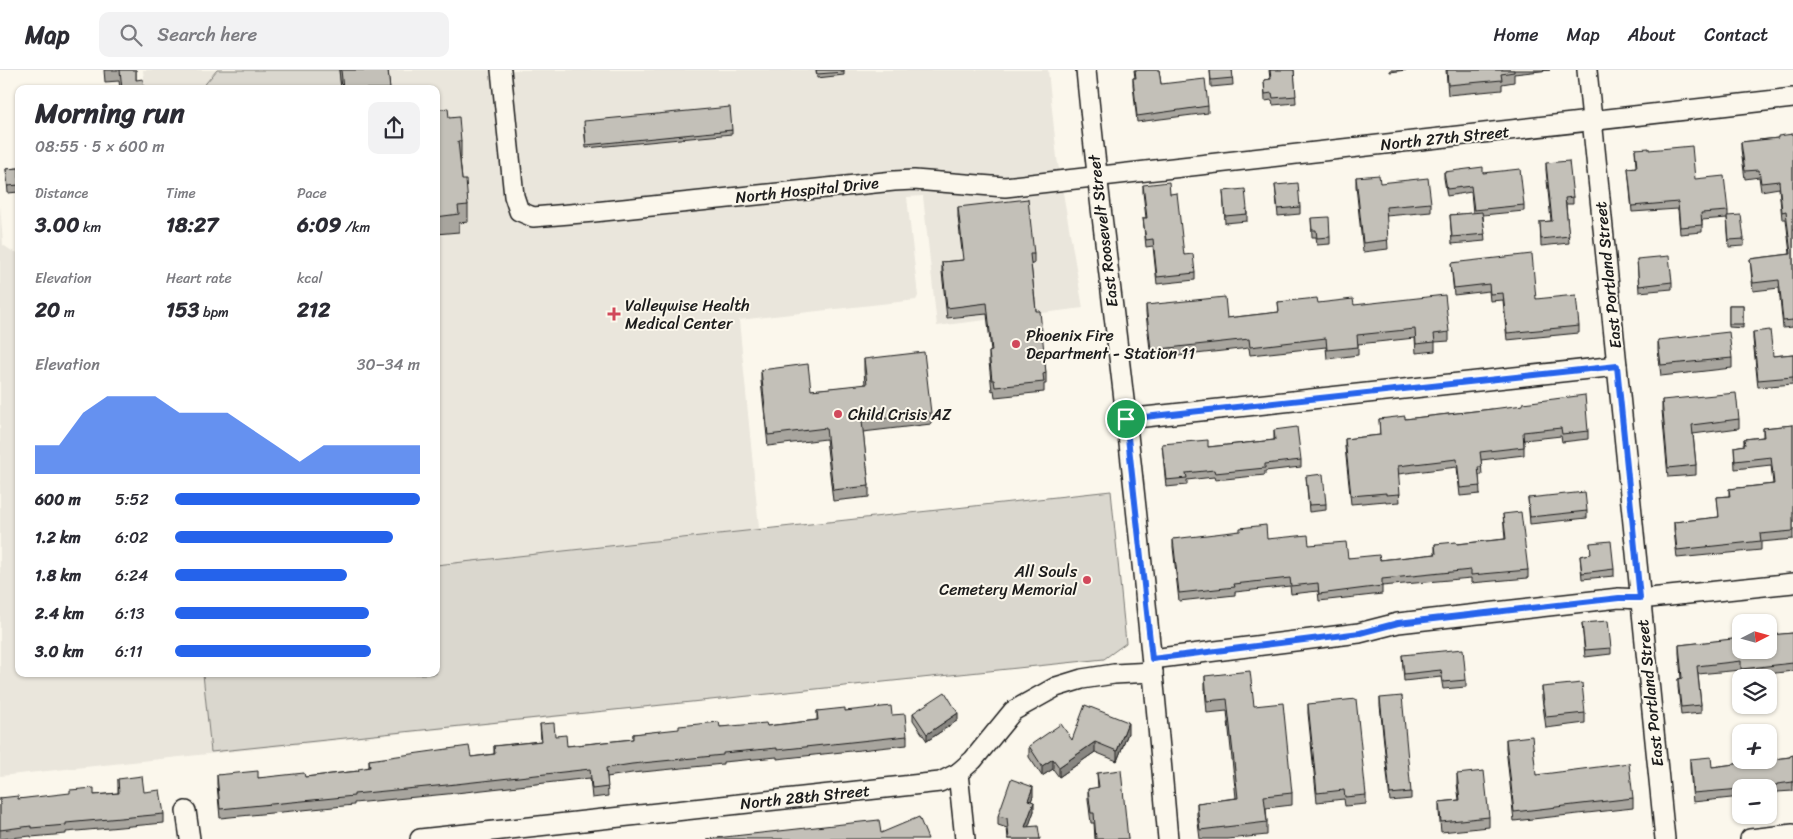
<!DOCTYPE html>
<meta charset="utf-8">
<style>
:root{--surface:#fff;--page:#f2f2f3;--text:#2b2b33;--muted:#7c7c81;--line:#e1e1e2;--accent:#2563eb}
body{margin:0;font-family:Sriracha,sans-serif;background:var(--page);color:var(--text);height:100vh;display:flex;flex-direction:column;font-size:19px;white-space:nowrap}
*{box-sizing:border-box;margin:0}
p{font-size:16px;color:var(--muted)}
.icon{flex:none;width:28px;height:28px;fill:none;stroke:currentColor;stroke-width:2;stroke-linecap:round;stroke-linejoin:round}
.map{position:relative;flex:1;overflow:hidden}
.sheet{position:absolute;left:15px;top:15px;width:425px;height:592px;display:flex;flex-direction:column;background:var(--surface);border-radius:10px;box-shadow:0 1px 4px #0004}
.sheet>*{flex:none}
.needle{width:32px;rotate:84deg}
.fabs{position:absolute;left:1732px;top:544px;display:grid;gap:10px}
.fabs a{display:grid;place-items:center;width:45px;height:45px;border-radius:10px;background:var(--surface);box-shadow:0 1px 4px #0004;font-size:25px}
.pin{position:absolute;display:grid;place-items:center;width:42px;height:42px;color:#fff;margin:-21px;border:2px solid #fff;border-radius:50%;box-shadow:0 1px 5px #0007}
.round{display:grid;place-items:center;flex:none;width:52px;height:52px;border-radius:10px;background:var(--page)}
.overview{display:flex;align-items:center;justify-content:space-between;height:85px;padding:0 20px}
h1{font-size:28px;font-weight:700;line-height:38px}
.figures{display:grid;grid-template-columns:repeat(3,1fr);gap:8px;height:85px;padding:5px 20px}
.figures div{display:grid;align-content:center}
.figures b{font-size:21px;font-weight:700}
.figures small{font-size:14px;font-weight:400}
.figures p{font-size:14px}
.chart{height:140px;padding:10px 20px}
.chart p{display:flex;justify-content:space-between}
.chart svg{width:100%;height:90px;margin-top:5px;fill:var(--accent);opacity:.7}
ul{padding:0 20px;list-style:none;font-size:16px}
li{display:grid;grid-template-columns:80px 60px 1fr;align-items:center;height:38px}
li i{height:12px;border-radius:6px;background:var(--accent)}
header{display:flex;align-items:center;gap:30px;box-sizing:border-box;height:70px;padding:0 25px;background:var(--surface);border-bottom:1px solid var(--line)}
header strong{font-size:24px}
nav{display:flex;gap:28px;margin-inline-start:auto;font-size:18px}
.search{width:350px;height:45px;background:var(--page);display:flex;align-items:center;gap:12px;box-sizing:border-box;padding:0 18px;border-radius:10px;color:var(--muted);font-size:19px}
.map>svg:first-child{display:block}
</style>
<header>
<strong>Map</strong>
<div class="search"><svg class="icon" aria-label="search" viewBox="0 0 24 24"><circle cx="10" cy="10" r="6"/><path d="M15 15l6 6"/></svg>Search here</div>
<nav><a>Home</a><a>Map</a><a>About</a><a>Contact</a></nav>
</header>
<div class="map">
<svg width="1793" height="769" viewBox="0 0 1793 769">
<rect width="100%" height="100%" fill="#fbf7ec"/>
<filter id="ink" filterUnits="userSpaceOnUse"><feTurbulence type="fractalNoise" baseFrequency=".02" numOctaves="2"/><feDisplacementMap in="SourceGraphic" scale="10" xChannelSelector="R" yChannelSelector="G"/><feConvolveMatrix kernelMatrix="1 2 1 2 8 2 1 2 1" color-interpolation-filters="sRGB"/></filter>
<g filter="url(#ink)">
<polygon fill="#eae6dc" points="143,0 1048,0 1057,88 1083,238 937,256 923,126 907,127 918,226 916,230 739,250 759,458 1126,573 1104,589 0,706 0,134 3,175 12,181 19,183 19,604 436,604 436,19 145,19"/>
<g fill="#dad7ce" stroke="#7b7a75">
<polygon points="217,0 339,0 341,19 201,19"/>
<polygon points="1111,421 1126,573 1104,589 211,682 203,604 436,604 436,495"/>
</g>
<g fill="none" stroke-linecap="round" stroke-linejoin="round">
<defs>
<g id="minor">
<polyline points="501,0 514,126 519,141 533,147 594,142 894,111 914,110 1005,117 1793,28"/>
<path d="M1086,0C1097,116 1113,232 1126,347C1142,488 1156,628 1168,769"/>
<polyline points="1587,0 1665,769"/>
<polyline points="1126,349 1617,296"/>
<polyline points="1152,589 1359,563 1398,553 1619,528 1640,529 1793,513"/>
<polyline points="958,703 965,769"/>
<polyline points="186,741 190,769"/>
<polyline points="420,769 940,712 958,703 973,690 1013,641 1056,617 1082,609 1114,604 1153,602"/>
<polyline points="1750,769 1793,764"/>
</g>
</defs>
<use href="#minor" stroke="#1c1c1c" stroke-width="22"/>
<use href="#minor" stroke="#fbf7ec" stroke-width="19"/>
</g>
<g fill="#a8a59e" stroke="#1c1c1c">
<polygon points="104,0 136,0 136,10 144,19 120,19 119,11 105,12"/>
<polygon points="339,0 388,0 390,19 341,19"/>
<polygon points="816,0 844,0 844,5 817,8"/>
<polygon points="1134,0 1159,0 1161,14 1208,36 1208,43 1137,52 1133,15 1133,8 1135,8"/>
<polygon points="1210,0 1232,0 1233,15 1211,17"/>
<polygon points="1269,0 1294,0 1296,33 1273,35 1272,30 1265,31 1264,10 1270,9"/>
<polygon points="1390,0 1406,0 1390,2"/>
<polygon points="1446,0 1550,0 1514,4 1514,12 1502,14 1502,20 1448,25"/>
<polygon points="436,40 449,48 461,71 461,88 460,88 462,110 468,135 468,152 459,153 459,162 436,164"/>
<polygon points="584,55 732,60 732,64 586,78"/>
<polygon points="1793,64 1793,257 1783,258 1779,218 1753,221 1750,189 1790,184 1786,149 1782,149 1779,118 1761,121 1759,107 1745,109 1741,79 1741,72 1778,68"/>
<polygon points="1635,79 1649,80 1695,109 1728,141 1728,146 1744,169 1744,176 1729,177 1727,148 1702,150 1702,162 1680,164 1678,139 1632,142 1628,98 1636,97"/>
<polygon points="1546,93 1573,127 1573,134 1566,134 1569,173 1541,176 1540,152 1551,151 1546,100"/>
<polygon points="19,98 19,122 8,123 6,99"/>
<polygon points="1444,102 1483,103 1524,135 1524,141 1483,145 1485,171 1452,174 1450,145 1473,143 1471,122 1447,126 1444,108"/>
<polygon points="1356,107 1380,113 1431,133 1431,142 1386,146 1388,179 1363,182 1356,116"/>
<polygon points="1143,115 1195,203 1195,210 1157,214 1153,176 1146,177 1143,148 1146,148 1143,122"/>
<polygon points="1275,115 1300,137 1300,144 1278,146"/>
<polygon points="1223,121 1247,139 1247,151 1225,153"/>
<polygon points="958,137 1034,184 1034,194 1031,194 1036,241 1046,303 1046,314 1044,314 1044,322 995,327 994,320 992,321 989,292 989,282 991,281 987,244 947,248 942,202 942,192 963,190 958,147"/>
<polygon points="1311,148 1330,167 1330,174 1317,175 1316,167 1312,167"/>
<polygon points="1637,189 1672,212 1672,219 1639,222"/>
<polygon points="1451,193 1536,229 1579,256 1579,263 1507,270 1503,230 1490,231 1489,221 1454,225"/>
<polygon points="1278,232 1354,235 1449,262 1449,271 1435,272 1435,281 1416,283 1415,268 1358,274 1358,285 1327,289 1326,277 1250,285 1249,278 1151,289 1146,243 1146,235 1227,248 1279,242"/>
<polygon points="1729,235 1743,235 1743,258 1729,257"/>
<polygon points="1753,262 1773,286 1793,284 1793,314 1758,317 1753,269"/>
<polygon points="1658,270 1732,288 1732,298 1661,306 1658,280"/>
<polygon points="864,289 931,343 931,354 863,362 869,416 869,427 833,431 826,369 768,376 761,311 761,300 811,320 865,315 864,300"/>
<polygon points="1662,330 1739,349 1739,358 1693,364 1696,395 1696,405 1668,407 1662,340"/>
<polygon points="1492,339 1588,361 1588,369 1562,372 1561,366 1524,370 1524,385 1481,390 1482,405 1479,405 1480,424 1460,426 1457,397 1398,404 1400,432 1386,433 1386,431 1351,434 1345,377 1345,369 1380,365 1379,349 1405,349"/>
<polygon points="1793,355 1793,469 1761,472 1761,480 1677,488 1674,460 1674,452 1719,447 1717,427 1729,426 1729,419 1773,414 1771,395 1735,399 1734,377 1744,375 1744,369 1763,367 1763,358"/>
<polygon points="1274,360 1301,390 1301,397 1265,401 1265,405 1215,410 1214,407 1187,410 1187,415 1166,417 1162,374 1208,377 1274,370"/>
<polygon points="1306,406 1326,434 1326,440 1309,442"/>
<polygon points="1528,428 1587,441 1587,448 1530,454"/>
<polygon points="1503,444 1528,500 1528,508 1471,513 1471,508 1382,516 1382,524 1319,531 1318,521 1291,524 1290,516 1235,522 1235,525 1179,531 1173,477 1173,469 1267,469 1309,475 1348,488 1380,490 1435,484 1435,474 1457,474 1505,469"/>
<polygon points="1590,473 1614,499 1614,506 1582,509 1580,486 1591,484"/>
<polygon points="1582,553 1611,578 1611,584 1585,587"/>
<polygon points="1793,563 1793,601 1741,607 1741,600 1698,604 1701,635 1701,643 1681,645 1678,617 1678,609 1681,609 1679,583 1679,575"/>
<polygon points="1402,585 1466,610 1466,617 1443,619 1441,607 1404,611"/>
<polygon points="1205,606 1254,636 1292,723 1292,735 1266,738 1267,752 1267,765 1228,769 1200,769 1197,745 1197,733 1236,728 1227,641 1207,643 1205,619"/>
<polygon points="1542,617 1585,643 1585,653 1546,658 1542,628"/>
<polygon points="1380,628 1411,722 1411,729 1390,731 1380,635"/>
<polygon points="1308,634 1366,725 1366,734 1345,736 1344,729 1317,732 1308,643"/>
<polygon points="817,641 845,641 892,645 907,666 907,675 777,689 777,687 723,692 723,694 632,703 607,707 608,726 592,728 590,708 447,724 354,733 354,735 220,748 217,714 217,705 258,708 305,707 358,701 369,697 369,690 471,687 494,684 494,676 541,671 540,654 567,676 633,669 633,664 720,657 767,656 817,650"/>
<polygon points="913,643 958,650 927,671 913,650"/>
<polygon points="1128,663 1117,691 1095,682 1059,707 1053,699 1042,706 1029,687 1029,676 1072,670"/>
<polygon points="1506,669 1536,705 1633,728 1633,738 1514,751 1506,678"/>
<polygon points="1793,685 1793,721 1777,722 1777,724 1769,725 1769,718 1741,718 1741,727 1693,732 1690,698 1690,689 1712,697 1790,687"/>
<polygon points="1097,703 1128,769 1095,769 1094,753 1091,753 1088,729 1088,719 1098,718"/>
<polygon points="1457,704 1489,747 1489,757 1441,762 1439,742 1439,732 1459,730 1457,714"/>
<polygon points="118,709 144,722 164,744 164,753 66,762 66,764 31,767 31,766 0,769 0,728 18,729 94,725 118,723"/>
<polygon points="1033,726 1031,731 1034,741 1028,757 1040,769 1008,769 1007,758 998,755 998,746"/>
</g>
<g fill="#888681" stroke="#1c1c1c">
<polygon points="958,643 958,650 927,671 927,664"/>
<polygon points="1128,652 1128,663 1117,691 1117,681"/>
<polygon points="1095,672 1095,682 1059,707 1059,697"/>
<polygon points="1053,689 1053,699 1042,706 1042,696"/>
<polygon points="1033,717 1033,726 1028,739 1028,730"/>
<polygon points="1034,732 1034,741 1025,767 1025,757"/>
</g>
<g fill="#c3c0b8" stroke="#1c1c1c">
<polygon points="120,0 136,0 136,10 143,9 144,19 122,19"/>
<polygon points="341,0 388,0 390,19 343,19"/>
<polygon points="816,0 844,0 844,2 817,4"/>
<polygon points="1135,0 1159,0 1161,14 1205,9 1208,36 1137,46 1133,8 1136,8"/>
<polygon points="1210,0 1232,0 1233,8 1211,10"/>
<polygon points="1270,0 1294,0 1296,26 1273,28 1272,23 1265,24 1264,10 1271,9"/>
<polygon points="1447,0 1514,0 1514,2 1501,4 1502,10 1448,15"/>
<polygon points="730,37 732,60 586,75 584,51"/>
<polygon points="448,38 449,48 459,47 461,71 458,71 462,110 466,110 468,135 458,136 459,144 436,147 436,40"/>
<polygon points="1793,64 1793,250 1783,251 1779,210 1753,213 1750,189 1791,184 1786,141 1782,142 1779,111 1761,113 1759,100 1745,101 1741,72 1778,68 1778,66"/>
<polygon points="1692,76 1695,109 1724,106 1728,141 1701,143 1702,155 1680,157 1678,132 1632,136 1628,98 1637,97 1635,79 1649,78 1649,80"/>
<polygon points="1569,91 1573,127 1565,128 1569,166 1541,169 1540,152 1552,151 1546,93"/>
<polygon points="1483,97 1483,103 1520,99 1524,135 1474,140 1471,116 1447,119 1444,102"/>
<polygon points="19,98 19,115 8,116 6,99"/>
<polygon points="1379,105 1380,113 1428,108 1431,133 1386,137 1388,170 1363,173 1356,107"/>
<polygon points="1169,112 1170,124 1177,123 1184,185 1193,184 1195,203 1157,207 1153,169 1146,170 1143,148 1147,148 1143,115"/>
<polygon points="1298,113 1300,137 1278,139 1275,115"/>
<polygon points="1245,119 1247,139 1246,139 1247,144 1225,146 1223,121"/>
<polygon points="1028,129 1034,184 1030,184 1036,241 1040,241 1046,303 1043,304 1044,312 995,317 994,310 992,310 989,282 992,281 987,233 947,238 942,192 964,190 958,137"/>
<polygon points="1482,142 1485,164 1452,167 1450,145"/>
<polygon points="1741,145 1744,169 1729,170 1727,146"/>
<polygon points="1329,147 1330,167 1317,168 1316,160 1312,160 1311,148"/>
<polygon points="1532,184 1536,229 1576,225 1579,256 1507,263 1503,223 1490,224 1489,214 1454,218 1451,193"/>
<polygon points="1669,186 1672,212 1639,216 1637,189"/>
<polygon points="1445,225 1449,262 1434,264 1435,272 1416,274 1415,259 1357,265 1358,277 1327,280 1326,268 1250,277 1249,269 1151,280 1146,235 1225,227 1227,248 1279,242 1278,232 1317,228 1318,233 1353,229 1354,235"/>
<rect x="1729" y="235" width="14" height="19"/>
<polygon points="1770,260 1773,286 1793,284 1793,307 1758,310 1753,262"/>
<polygon points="1729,262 1732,288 1661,295 1658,270"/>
<polygon points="924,282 931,343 862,351 869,416 833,420 826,358 768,365 761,300 808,294 811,320 867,314 864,289"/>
<polygon points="1736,323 1739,349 1692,355 1696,395 1668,398 1662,330"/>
<polygon points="1585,325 1588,361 1562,364 1561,358 1523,362 1524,377 1480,382 1482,397 1478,397 1480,416 1460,418 1457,389 1398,396 1400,424 1386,425 1386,423 1351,426 1345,369 1380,365 1379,349 1405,346 1405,349 1492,339 1523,335 1523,333"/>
<polygon points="1793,355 1793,461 1760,464 1761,471 1677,480 1674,452 1719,447 1717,427 1730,426 1729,419 1774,414 1771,387 1735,391 1734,377 1745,375 1744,369 1764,367 1763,358"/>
<polygon points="1297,357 1301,390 1265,394 1265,398 1215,403 1214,400 1186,403 1187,408 1166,410 1162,374 1208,370 1208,377 1275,370 1274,360"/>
<polygon points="1323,404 1326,434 1309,435 1306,406"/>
<polygon points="1585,422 1587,441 1530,447 1528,428"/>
<polygon points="1521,442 1528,500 1471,505 1471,500 1382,509 1382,516 1319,524 1318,513 1291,516 1290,508 1234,514 1235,517 1179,523 1173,469 1240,461 1240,458 1266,455 1267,469 1308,465 1309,475 1346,472 1348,488 1379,485 1380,490 1436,484 1435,474 1456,472 1457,474 1506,469 1503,444"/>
<polygon points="1611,471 1614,499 1582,503 1580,486 1591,484 1590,473"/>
<polygon points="1608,551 1611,578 1585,580 1582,553"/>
<polygon points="1793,563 1793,593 1741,599 1741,591 1697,596 1701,635 1681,637 1678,609 1682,608 1679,575 1741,568 1741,580 1769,580 1769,565"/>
<polygon points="1463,579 1466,610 1443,612 1441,600 1404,604 1402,585"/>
<polygon points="1250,601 1254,636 1283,633 1292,723 1264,726 1267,752 1200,760 1197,733 1238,728 1227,629 1207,631 1205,606"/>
<polygon points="1582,613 1585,643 1546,647 1542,617"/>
<polygon points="945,622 958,643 927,664 913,643"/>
<polygon points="1402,626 1411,722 1390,724 1380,628"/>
<polygon points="1356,629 1366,725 1345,727 1344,720 1317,723 1308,634"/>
<polygon points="1085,635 1128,652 1117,681 1095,672 1059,697 1053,689 1042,696 1029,676 1061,654 1072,670"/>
<polygon points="891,636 892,645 905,644 907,666 777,680 777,678 723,683 723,685 632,694 606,698 608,717 592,719 590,699 447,715 354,724 354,726 220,739 217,705 258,701 258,708 304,703 305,707 359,701 358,699 370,697 369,690 469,676 471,687 495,684 494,676 542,671 540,654 554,653 555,666 566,665 567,676 633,669 633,664 679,659 679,656 719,652 720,657 766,653 767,656 818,650 817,641 845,638 845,641"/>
<polygon points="1532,666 1536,705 1629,693 1633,728 1514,742 1506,669"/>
<polygon points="1793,685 1793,712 1777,714 1777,715 1754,718 1741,718 1741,719 1693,723 1690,689 1711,687 1712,697 1790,687 1790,686"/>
<polygon points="1121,700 1128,769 1096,769 1094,743 1091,743 1088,719 1099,717 1097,703"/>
<polygon points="1484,701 1489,747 1441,752 1439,732 1460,730 1457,704"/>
<polygon points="142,706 144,722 160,720 164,744 66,753 66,755 31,758 31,756 0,760 0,728 18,726 18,729 70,723 70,720 94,718 94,725 119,723 118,709"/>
<polygon points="1011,709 1033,717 1028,730 1034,732 1025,757 1038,756 1040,769 1009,769 1007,748 998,746"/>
<polygon points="919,747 928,769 707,769 879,750 881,763"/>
</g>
</g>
<g fill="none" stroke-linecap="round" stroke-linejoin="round" filter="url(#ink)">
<defs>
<polygon id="route" points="1617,296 1640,528 1619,528 1398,553 1360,563 1152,589 1126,349"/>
</defs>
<use href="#route" stroke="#fff" stroke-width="10"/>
<use href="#route" stroke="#2563eb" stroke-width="6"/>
</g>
<g fill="#d1495b" stroke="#fbf7ec" stroke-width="2">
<path d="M611.5 236.5h5v5h5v5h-5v5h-5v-5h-5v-5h5z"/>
<circle cx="1016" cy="274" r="5"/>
<circle cx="838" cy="344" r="5"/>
<circle cx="1087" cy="510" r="5"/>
</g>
<g text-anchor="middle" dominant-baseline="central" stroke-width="4" stroke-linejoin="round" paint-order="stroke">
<g font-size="16" fill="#1c1c1c" stroke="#fbf7ec">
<text transform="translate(1445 68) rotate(-6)">North 27th Street</text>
<text transform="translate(807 120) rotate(-6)">North Hospital Drive</text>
<text transform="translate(1103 161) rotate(-97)">East Roosevelt Street</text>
<text transform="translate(1608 205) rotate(-96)">East Portland Street</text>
<text transform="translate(1650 623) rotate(-96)">East Portland Street</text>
<text transform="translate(805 727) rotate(-6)">North 28th Street</text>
</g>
<g font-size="16" fill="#1c1c1c" stroke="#fbf7ec" text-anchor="start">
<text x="625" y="235">Valleywise Health<tspan x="625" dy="18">Medical Center</tspan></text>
<text x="1026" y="265">Phoenix Fire<tspan x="1026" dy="18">Department - Station 11</tspan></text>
<text x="848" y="344">Child Crisis AZ</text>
<text x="1077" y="501" text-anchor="end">All Souls<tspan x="1077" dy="18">Cemetery Memorial</tspan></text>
</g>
</g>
</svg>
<div class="fabs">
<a><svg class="needle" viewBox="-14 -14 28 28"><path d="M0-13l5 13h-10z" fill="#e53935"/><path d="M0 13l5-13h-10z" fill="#7c7c81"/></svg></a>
<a><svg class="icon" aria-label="layers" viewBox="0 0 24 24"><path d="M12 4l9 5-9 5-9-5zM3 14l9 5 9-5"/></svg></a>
<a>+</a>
<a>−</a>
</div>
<div class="pin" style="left:1126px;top:349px;background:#1e9e55"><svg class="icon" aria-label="arrive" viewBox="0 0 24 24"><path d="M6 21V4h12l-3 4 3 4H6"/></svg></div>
<section class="sheet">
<div class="overview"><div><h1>Morning run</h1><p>08:55 · 5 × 600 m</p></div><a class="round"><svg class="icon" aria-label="share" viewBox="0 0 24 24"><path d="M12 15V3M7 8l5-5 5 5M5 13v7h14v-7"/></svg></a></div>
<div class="figures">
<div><p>Distance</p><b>3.00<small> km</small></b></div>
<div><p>Time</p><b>18:27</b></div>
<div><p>Pace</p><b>6:09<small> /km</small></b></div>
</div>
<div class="figures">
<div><p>Elevation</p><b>20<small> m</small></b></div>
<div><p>Heart rate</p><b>153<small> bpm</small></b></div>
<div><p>kcal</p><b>212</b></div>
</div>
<div class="chart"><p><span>Elevation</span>30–34 m</p>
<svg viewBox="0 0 160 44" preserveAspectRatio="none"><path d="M0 44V30L10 30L20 14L30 6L40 6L50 6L60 14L70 14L80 14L90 22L100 30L110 38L120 30L130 30L140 30L150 30L160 30V44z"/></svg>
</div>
<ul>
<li><b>600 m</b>5:52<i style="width:100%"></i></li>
<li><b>1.2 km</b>6:02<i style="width:89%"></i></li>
<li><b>1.8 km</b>6:24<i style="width:70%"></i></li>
<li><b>2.4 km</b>6:13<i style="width:79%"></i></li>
<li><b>3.0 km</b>6:11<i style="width:80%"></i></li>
</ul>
</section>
</div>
